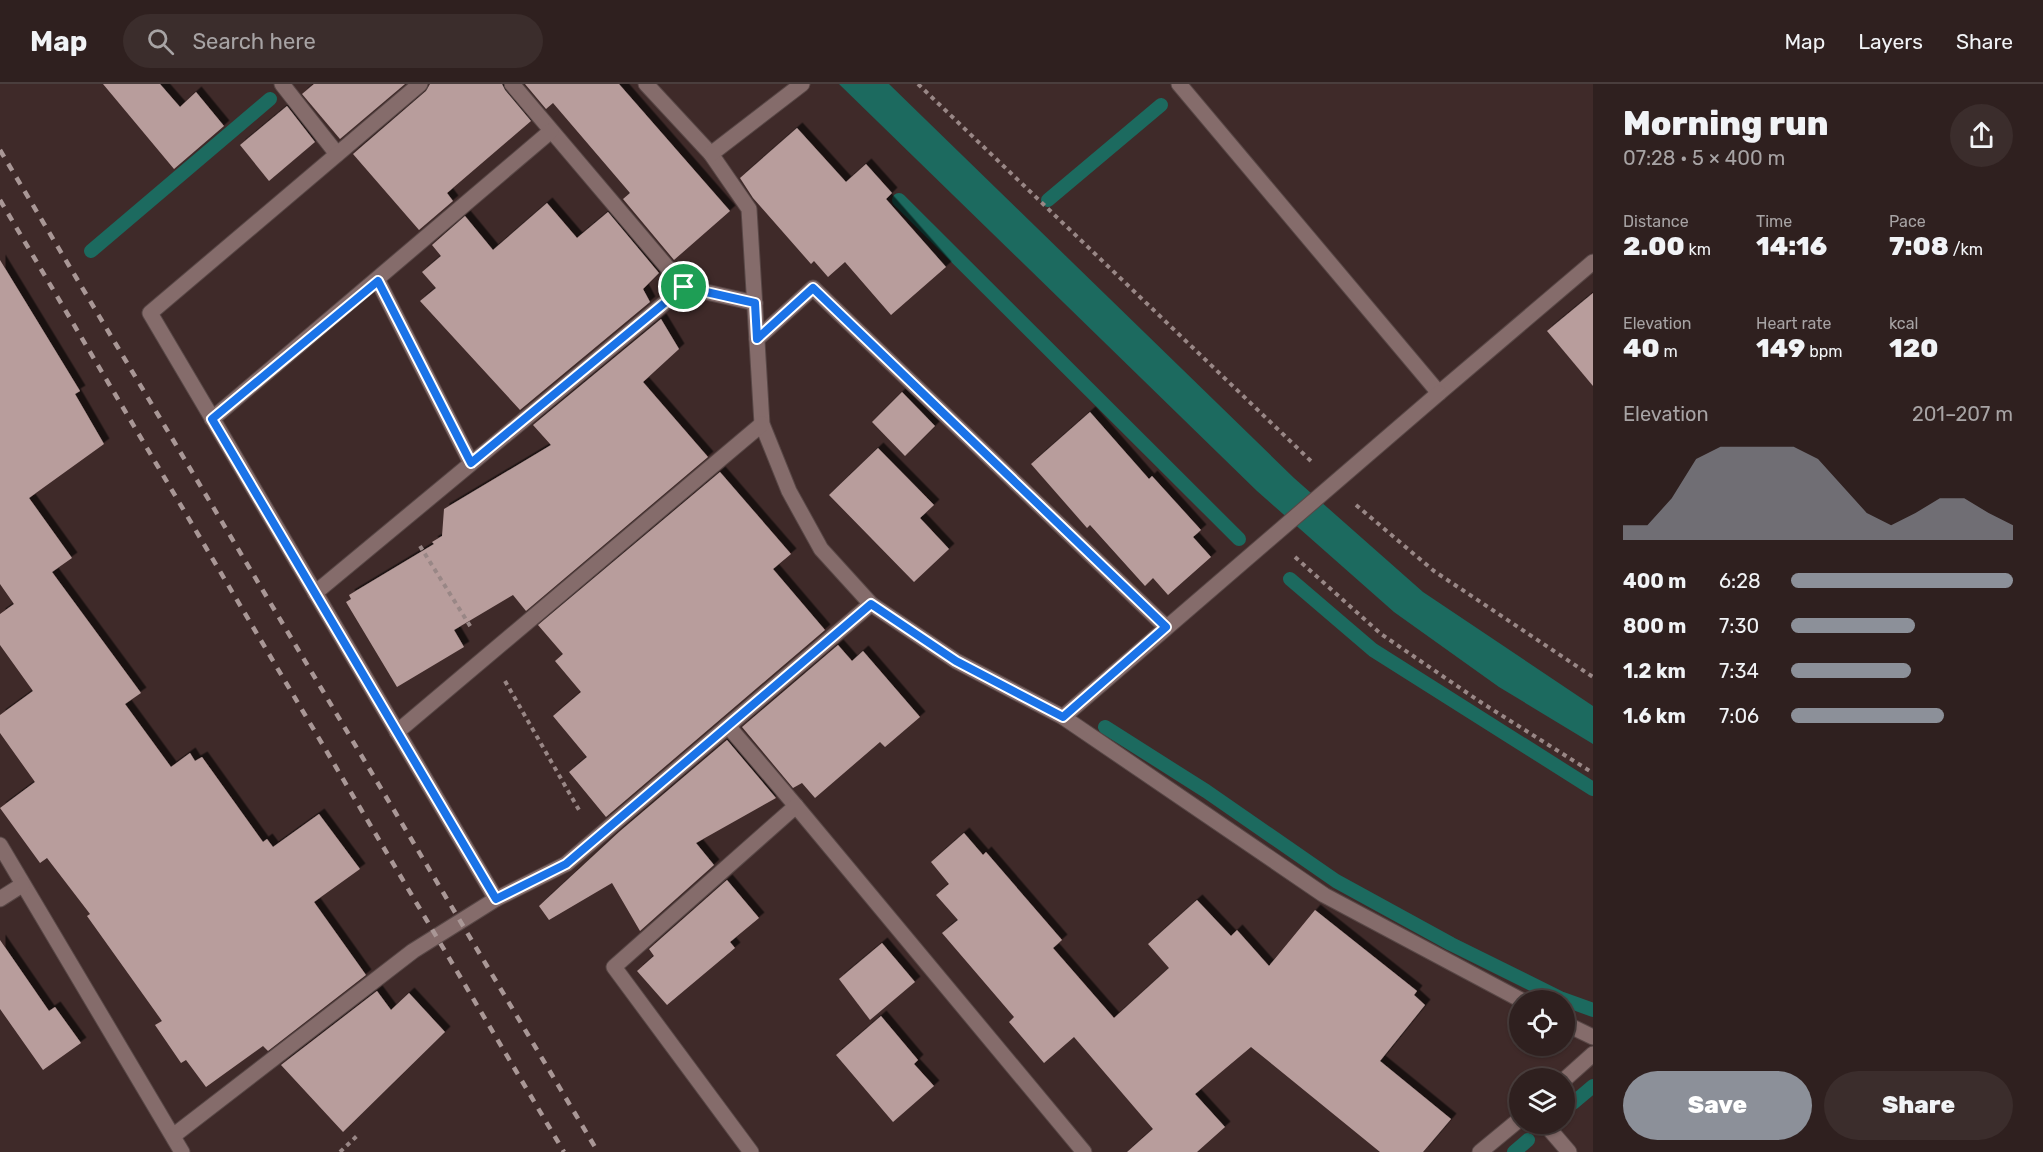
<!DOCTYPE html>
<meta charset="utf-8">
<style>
:root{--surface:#2f201f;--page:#3b2d2c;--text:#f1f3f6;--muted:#a7a3a4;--line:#4a3e3d;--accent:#8c9099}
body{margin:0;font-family:Rubik,sans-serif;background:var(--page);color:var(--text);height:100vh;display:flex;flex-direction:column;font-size:22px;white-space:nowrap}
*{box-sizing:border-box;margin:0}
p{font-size:20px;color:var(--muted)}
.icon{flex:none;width:33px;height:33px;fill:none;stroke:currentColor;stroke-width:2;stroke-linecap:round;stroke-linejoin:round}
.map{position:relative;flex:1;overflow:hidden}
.sheet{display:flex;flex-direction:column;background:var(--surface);width:450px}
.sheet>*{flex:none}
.fabs{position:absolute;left:1509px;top:906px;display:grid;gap:12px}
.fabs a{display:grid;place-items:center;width:66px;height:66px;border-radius:50%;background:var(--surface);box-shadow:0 2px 4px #0004,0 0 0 2px var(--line);font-size:30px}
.pin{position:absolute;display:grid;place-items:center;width:51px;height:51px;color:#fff;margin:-26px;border:3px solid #fff;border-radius:50%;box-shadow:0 2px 6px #0007}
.round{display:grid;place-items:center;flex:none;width:63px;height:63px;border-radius:32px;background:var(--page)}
.headline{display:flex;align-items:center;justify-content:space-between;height:102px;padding:0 30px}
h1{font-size:33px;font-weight:800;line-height:45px}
.figures{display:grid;grid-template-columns:repeat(3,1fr);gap:9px;height:102px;padding:6px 30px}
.figures div{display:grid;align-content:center}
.figures b{font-size:26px;font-weight:800}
.figures small{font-size:16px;font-weight:400}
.figures p{font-size:16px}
.chart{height:168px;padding:12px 30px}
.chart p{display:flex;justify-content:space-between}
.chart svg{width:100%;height:108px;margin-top:6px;fill:var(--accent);opacity:.7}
.action{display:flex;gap:12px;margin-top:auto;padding:12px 30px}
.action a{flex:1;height:69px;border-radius:36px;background:var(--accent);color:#fff;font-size:24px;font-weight:800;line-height:69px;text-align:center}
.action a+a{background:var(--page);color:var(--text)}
ul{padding:0 30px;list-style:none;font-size:20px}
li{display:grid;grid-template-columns:96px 72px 1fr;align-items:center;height:45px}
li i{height:15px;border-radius:8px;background:var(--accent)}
header{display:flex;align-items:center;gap:36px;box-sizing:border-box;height:84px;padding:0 30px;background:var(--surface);border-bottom:2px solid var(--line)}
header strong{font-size:28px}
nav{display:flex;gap:33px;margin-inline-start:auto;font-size:21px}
.search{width:420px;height:54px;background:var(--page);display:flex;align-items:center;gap:15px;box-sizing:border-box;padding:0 21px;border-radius:33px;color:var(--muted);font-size:22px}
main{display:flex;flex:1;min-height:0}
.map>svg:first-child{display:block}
</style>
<header>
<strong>Map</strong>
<div class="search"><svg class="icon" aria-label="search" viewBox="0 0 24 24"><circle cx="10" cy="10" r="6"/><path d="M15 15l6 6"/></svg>Search here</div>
<nav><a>Map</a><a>Layers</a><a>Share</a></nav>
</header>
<main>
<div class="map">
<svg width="1593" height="1068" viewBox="0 0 1593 1068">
<defs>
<filter id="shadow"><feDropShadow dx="5.5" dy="-5.5" stdDeviation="0" flood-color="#0009"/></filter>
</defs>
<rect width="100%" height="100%" fill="#3f2a29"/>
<polygon fill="#1c6a5f" points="839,0 889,0 1294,394 1423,508 1593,622 1593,660 1499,603 1394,528 1257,407"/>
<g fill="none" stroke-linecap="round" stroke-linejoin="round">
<g stroke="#1c6a5f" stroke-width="14">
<polyline points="899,116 1239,455"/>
<polyline points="1048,116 1161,21"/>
<polyline points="91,167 270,15"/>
<polyline points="1290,495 1373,566 1593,705"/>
<polyline points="1105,643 1206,707 1336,797 1451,860 1560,914 1593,926"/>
<polyline points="1573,1019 1593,1002"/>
<polyline points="1514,1068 1528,1056"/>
</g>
</g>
<g fill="#b89d9c" filter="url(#shadow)">
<polygon points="103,0 160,0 180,23 196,8 224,42 174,85"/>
<polygon points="314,0 405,0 340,55 302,10"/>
<polygon points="430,0 502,0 505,6 531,37 447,109 453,117 419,146 353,70 426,7"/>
<polygon points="525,0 619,0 730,127 674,176 623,115 630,109 553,19 546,25"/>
<polygon points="287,22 315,58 269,97 240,61"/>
<polygon points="797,44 846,98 866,80 892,109 886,115 946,183 891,231 845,178 828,193 814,177 811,180 753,114 740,94"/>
<polygon points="547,119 577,154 608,128 659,189 643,205 650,218 520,326 420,217 436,204 422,188 441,172 432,161 465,132 493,166"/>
<polygon points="0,176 80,307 75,310 104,360 29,414 72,474 52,488 141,609 125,620 171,683 190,669 195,677 202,673 263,758 267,755 273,763 319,730 360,785 314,818 366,891 268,967 263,962 206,1003 186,976 181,979 155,941 162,937 87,832 90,830 47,774 40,779 0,724 35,698 0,649 0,631 33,607 0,561 0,530 14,520 0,500"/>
<polygon points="1593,209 1593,302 1547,247"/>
<polygon points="661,235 679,265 643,298 708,373 526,527 513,511 454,546 464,563 397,603 346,518 351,515 349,511 434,460 432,458 442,452 444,425 551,361 533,341"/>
<polygon points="902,308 935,342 905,372 872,338"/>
<polygon points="1090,328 1149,395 1152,392 1201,446 1193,453 1211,473 1168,511 1153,494 1145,502 1090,441 1087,444 1031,380"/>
<polygon points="878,364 934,421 920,434 949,465 914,498 829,411"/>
<polygon points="720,388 791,470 773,485 825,546 606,733 569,688 587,673 553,632 581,608 555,577 563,570 538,541"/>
<polygon points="838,561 852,577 863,567 920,633 885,663 880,658 815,714 802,699 793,704 742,643"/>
<polygon points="727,656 776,714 696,759 714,781 640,847 612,799 549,836 539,822 619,748"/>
<polygon points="964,749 983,771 986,768 1062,856 1053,864 1114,934 1169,884 1148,860 1197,816 1231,852 1237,846 1269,882 1315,826 1417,907 1414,911 1425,921 1380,977 1451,1035 1423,1068 1380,1068 1251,963 1195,1010 1225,1043 1197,1068 1127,1068 1153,1045 1074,953 1044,979 1009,938 1014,933 942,849 958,836 936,811 949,800 931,778"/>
<polygon points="727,796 759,834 730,858 735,864 667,921 637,887 654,872 649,865"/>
<polygon points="0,856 49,927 55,923 81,959 43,986 0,925"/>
<polygon points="882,859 915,898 870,936 839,895"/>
<polygon points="377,907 391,926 409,909 445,948 343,1048 281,981"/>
<polygon points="881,932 918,976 914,980 934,1002 893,1038 836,971"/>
</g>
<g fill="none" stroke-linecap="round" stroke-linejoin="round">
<defs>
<g id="minor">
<polyline points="282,0 337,70"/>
<polyline points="420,0 150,229 496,815 566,780 871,520"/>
<polyline points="512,0 684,203"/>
<polyline points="646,0 711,70 749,125 762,340 789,407 821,465 871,520 956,577 1063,633 1324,811 1521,916"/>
<polyline points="1179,0 1439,309 1593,178"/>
<polyline points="711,70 802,0"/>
<polyline points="378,197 471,379"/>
<polyline points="757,255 813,204 1166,543"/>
<polyline points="212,335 551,47"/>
<polyline points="315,509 684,203 755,219"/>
<polyline points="1063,633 1439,309"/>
<polyline points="728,642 796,722"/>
<polyline points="397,648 762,340"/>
<polyline points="0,761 182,1068"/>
<polyline points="0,815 22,801"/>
<polyline points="1564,939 1593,953"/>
<polyline points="1564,996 1593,970"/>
<polyline points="1545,1040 1569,1068"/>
<polyline points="173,1052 413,867 496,815"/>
<polyline points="751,1068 614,883 796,722 1084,1068"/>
<polyline points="1480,1068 1520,1035"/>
</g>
</defs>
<use href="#minor" stroke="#584746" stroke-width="17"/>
<g stroke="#998786" stroke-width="4" stroke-dasharray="4.5 4.5" stroke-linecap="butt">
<polyline points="918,0 1312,378"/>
<polyline points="1356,421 1434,487 1593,593"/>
<polyline points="420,462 472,545"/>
<polyline points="1295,473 1381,550 1482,619 1593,689"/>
<polyline points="505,597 579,726"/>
<polyline points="340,1068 358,1051"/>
</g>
<use href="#minor" stroke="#856c6b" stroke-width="15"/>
<g stroke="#a99796" stroke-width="4.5" stroke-dasharray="8 8" stroke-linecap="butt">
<polyline points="0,66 598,1068"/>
<polyline points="0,116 564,1068"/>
</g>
</g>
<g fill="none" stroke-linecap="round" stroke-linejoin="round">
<defs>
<polygon id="route" points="378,197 471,379 684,203 755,219 757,255 813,204 1166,543 1063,633 956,577 871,520 566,780 496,815 212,335"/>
</defs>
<use href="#route" stroke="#fff" stroke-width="12"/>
<use href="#route" stroke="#1a73e8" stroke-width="8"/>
</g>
</svg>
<div class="fabs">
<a><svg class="icon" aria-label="locate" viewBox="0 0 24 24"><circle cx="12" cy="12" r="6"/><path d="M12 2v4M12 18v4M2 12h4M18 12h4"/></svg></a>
<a><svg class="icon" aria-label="layers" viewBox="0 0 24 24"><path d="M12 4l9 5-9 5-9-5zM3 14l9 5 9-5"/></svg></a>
</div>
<div class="pin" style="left:684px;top:203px;background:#1e9e55"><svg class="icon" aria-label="arrive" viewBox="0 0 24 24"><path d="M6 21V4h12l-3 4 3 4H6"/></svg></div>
</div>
<section class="sheet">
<div class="headline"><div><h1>Morning run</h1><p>07:28 · 5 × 400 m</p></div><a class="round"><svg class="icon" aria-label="share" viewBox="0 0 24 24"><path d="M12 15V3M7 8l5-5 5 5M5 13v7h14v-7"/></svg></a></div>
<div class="figures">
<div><p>Distance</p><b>2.00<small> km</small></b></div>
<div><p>Time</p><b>14:16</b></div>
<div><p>Pace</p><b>7:08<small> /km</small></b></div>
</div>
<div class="figures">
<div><p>Elevation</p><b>40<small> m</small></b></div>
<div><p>Heart rate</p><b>149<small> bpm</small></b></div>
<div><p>kcal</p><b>120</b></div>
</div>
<div class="chart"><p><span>Elevation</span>201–207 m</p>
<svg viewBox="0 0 160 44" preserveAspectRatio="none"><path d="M0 44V38L10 38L20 27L30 11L40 6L50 6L60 6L70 6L80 11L90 22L100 33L110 38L120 33L130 27L140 27L150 33L160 38V44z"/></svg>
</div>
<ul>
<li><b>400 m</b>6:28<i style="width:100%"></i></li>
<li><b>800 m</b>7:30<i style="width:56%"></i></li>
<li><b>1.2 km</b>7:34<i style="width:54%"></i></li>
<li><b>1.6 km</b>7:06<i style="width:69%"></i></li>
</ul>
<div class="action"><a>Save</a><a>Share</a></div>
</section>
</main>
